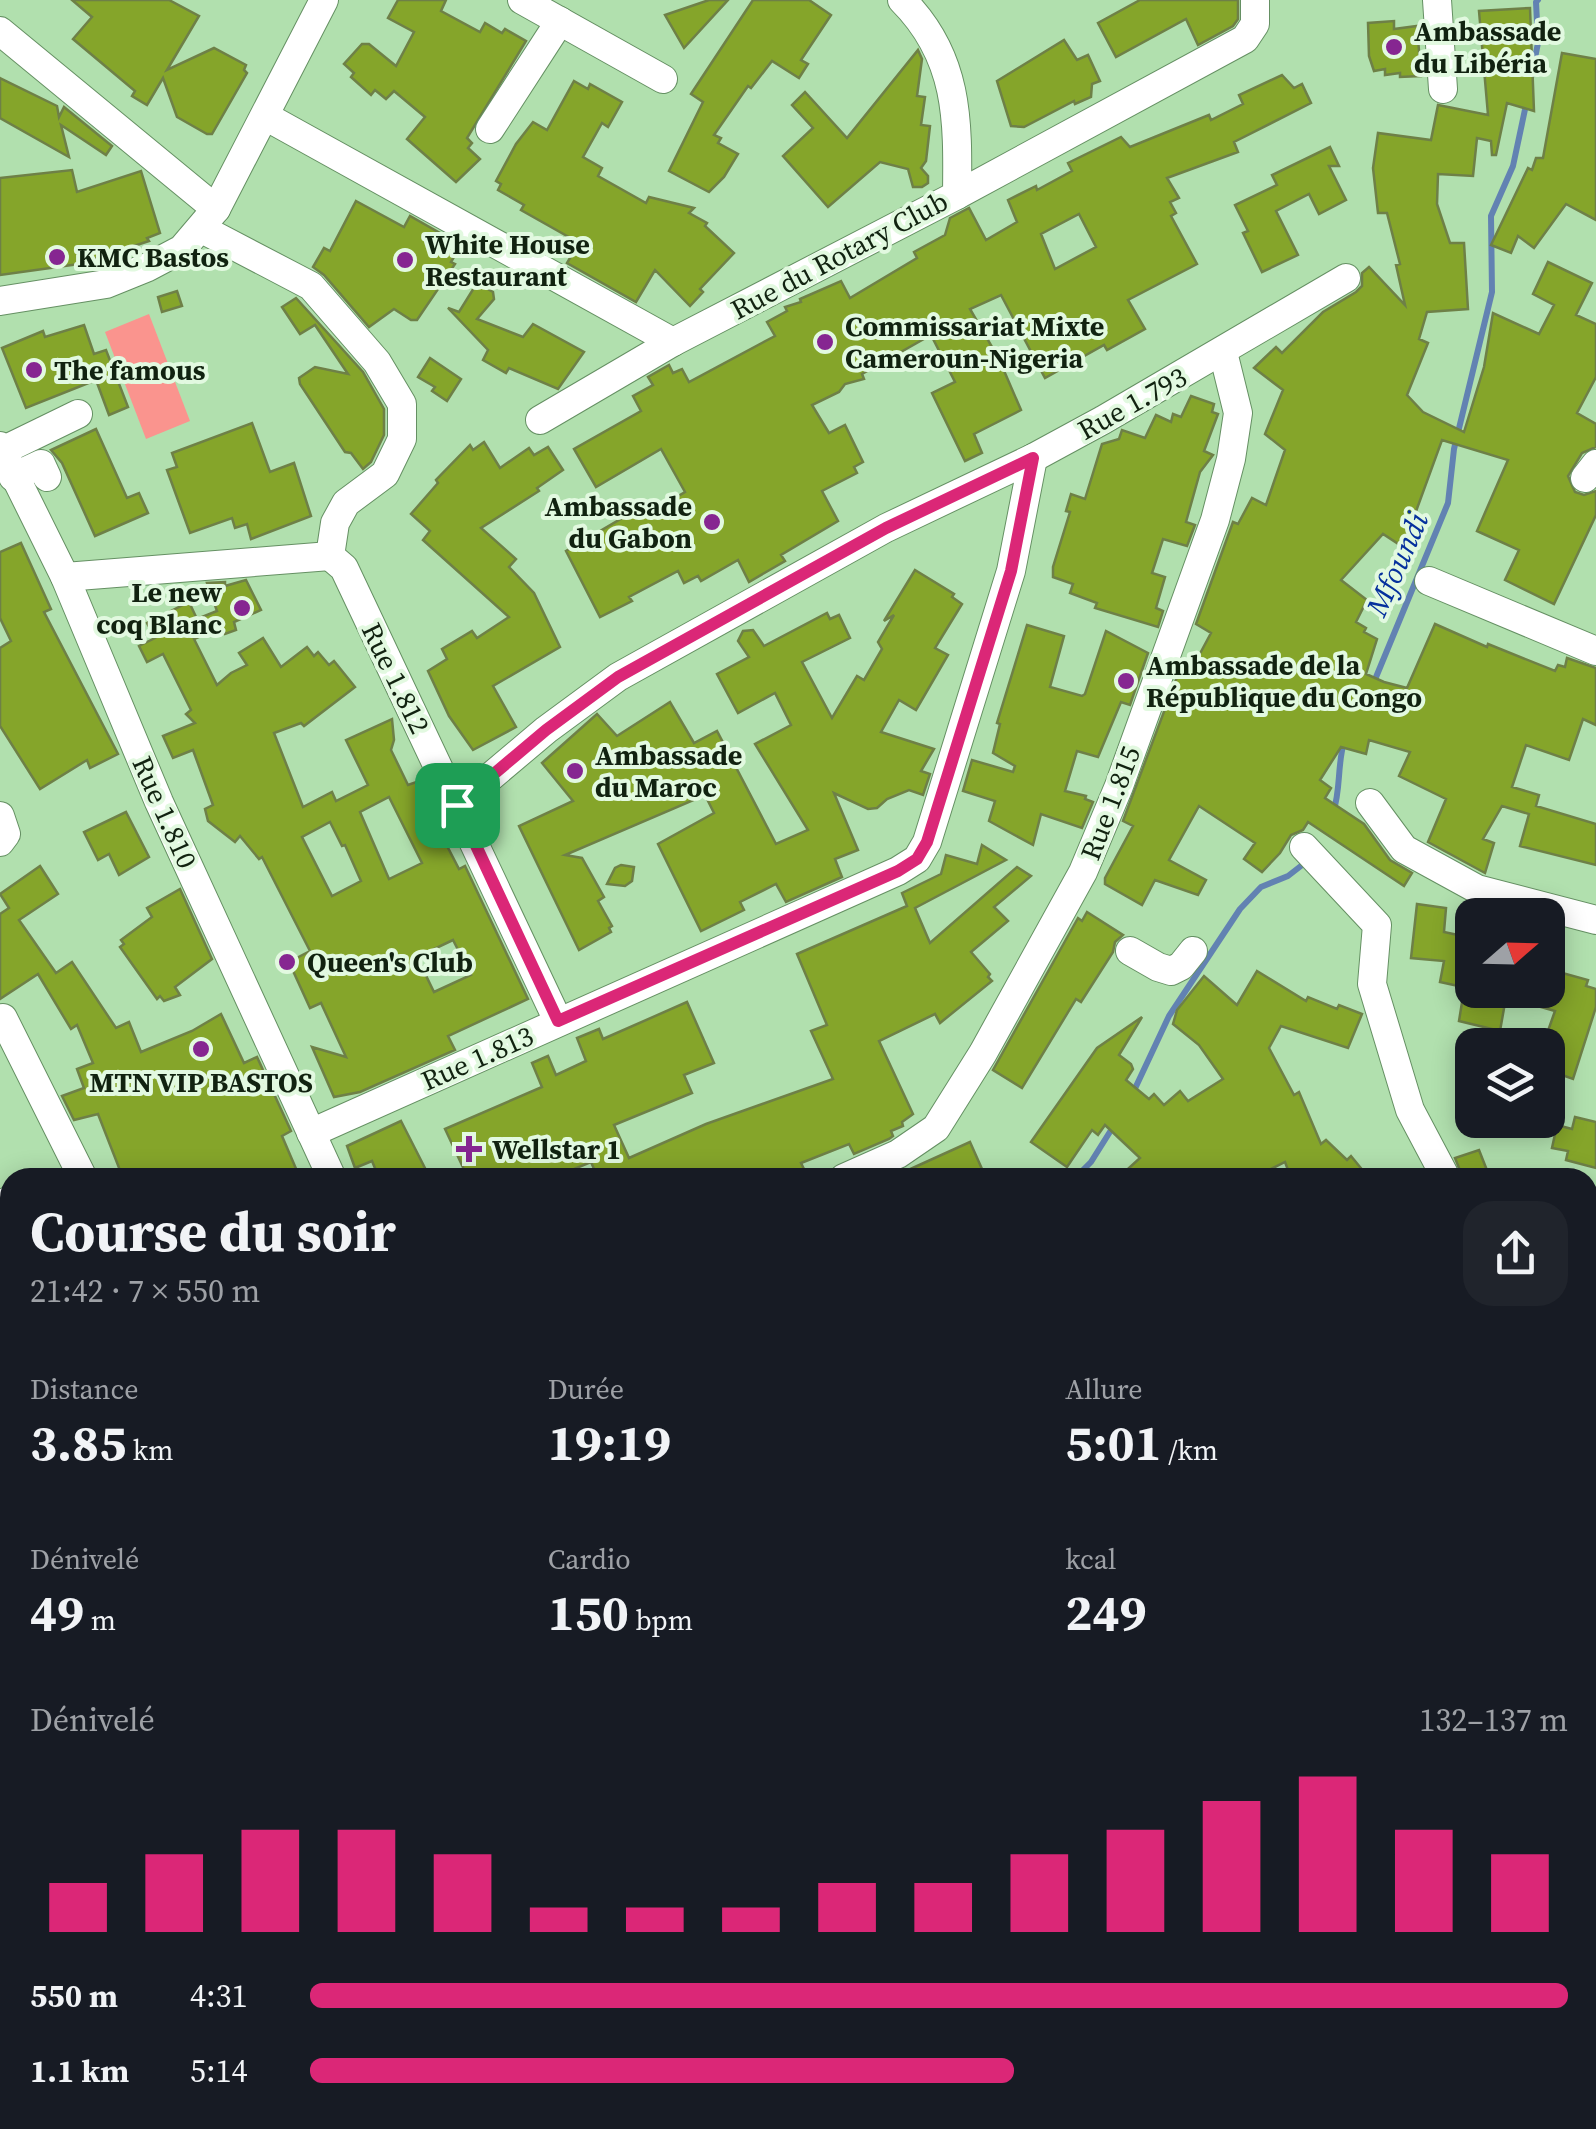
<!DOCTYPE html>
<html lang="fr">
<meta charset="utf-8">
<style>
:root{--surface:#171b24;--page:#20242c;--text:#f1f3f6;--muted:#9ea1a6;--accent:#db2777}
body{margin:0;font-family:"Source Serif 4",serif;background:var(--page);color:var(--text);height:100vh;display:flex;flex-direction:column;font-size:38px;white-space:nowrap}
*{box-sizing:border-box;margin:0}
p{font-size:32px;color:var(--muted)}
.icon{flex:none;width:55px;height:55px;fill:none;stroke:currentColor;stroke-width:2;stroke-linecap:round;stroke-linejoin:round}
.map{position:relative;flex:1;overflow:hidden}
.details{position:absolute;left:0px;top:1168px;width:1598px;height:962px;display:flex;flex-direction:column;background:var(--surface);border-radius:30px 30px 0 0;box-shadow:0 5px 25px #0003}
.details>*{flex:none}
.needle{width:65px;rotate:70deg}
.tools{position:absolute;left:1455px;top:898px;display:grid;gap:20px}
.tools a{display:grid;place-items:center;width:110px;height:110px;border-radius:20px;background:var(--surface);box-shadow:0 5px 25px #0003;font-size:50px}
.pin{position:absolute;display:grid;place-items:center;width:85px;height:85px;color:#fff;margin:-42px;border-radius:20px;box-shadow:0 5px 15px #0006}
.round{display:grid;place-items:center;flex:none;width:105px;height:105px;border-radius:30px;background:var(--page)}
.head{display:flex;align-items:center;justify-content:space-between;height:170px;padding:0 30px}
h1{font-size:55px;font-weight:700;line-height:75px}
.stats{display:grid;grid-template-columns:repeat(3,1fr);gap:15px;height:170px;padding:10px 30px}
.stats div{display:grid;align-content:center}
.stats b{font-size:50px;font-weight:700}
.stats small{font-size:28px;font-weight:400}
.stats p{font-size:28px}
.chart{height:280px;padding:20px 30px}
.chart p{display:flex;justify-content:space-between}
.chart svg{width:100%;height:180px;margin-top:10px;stroke:var(--accent);stroke-width:6}
ul{padding:0 30px;list-style:none;font-size:32px}
li{display:grid;grid-template-columns:160px 120px 1fr;align-items:center;height:75px}
li i{height:25px;border-radius:12px;background:var(--accent)}
.map>svg:first-child{display:block}
</style>
<div class="map">
<svg width="1596" height="2129" viewBox="0 0 1596 2129">
<rect width="100%" height="100%" fill="#b1e0ae"/>
<polygon fill="#fa948e" points="149,314 190,421 146,439 105,332"/>
<g fill="none" stroke-linecap="round" stroke-linejoin="round">
<g stroke="#6282b2" stroke-width="6">
<polyline points="1531,78 1538,43 1536,2 1538,0"/>
<polyline points="1374,682 1448,503 1454,449 1492,292 1491,216 1513,166 1527,100"/>
<path d="M1333,813C1341,790 1337,766 1344,742"/>
<polyline points="1132,1095 1169,1016 1240,909 1261,887 1288,876 1306,862"/>
<polyline points="1075,1178 1091,1162 1113,1127"/>
<polyline points="0,1630 10,1624"/>
</g>
</g>
<g fill="#85a52a" stroke="#6e8047" stroke-width="2.5" fill-rule="evenodd">
<polygon points="72,0 169,0 199,16 167,70 214,48 246,65 244,70 247,73 212,134 207,134 177,117 163,78 147,105 132,96 135,91 73,39 92,17"/>
<polygon points="398,0 446,0 441,11 480,32 485,23 502,33 505,29 526,41 467,138 472,143 468,148 480,159 456,182 407,139 425,117 394,91 386,99 375,90 371,95 351,77 354,73 344,64 362,44 369,44 396,66 414,32 388,18"/>
<polygon points="709,0 728,0 684,48 665,15"/>
<polygon points="753,0 809,0 831,15 801,60 808,64 799,78 772,61 751,88 748,86 714,135 721,138 718,143 738,154 724,177 709,192 669,171 703,102 691,94"/>
<polygon points="1140,0 1238,0 1238,19 1233,26 1198,45 1186,19 1116,57 1098,23"/>
<polygon points="1530,8 1534,111 1507,103 1496,155 1492,155 1491,141 1477,138 1473,176 1438,174 1437,204 1450,243 1464,243 1468,309 1427,312 1419,339 1428,343 1407,395 1423,412 1464,432 1484,367 1493,313 1539,334 1554,305 1533,294 1548,262 1592,283 1576,315 1596,324 1596,377 1577,413 1596,424 1596,447 1582,453 1568,476 1575,492 1584,495 1596,491 1596,515 1554,604 1505,580 1519,550 1477,531 1508,460 1442,440 1403,547 1383,534 1341,580 1367,600 1356,622 1366,628 1364,632 1377,639 1366,674 1384,682 1407,688 1435,624 1487,647 1488,644 1555,671 1558,665 1565,667 1567,658 1596,668 1596,725 1583,719 1569,760 1526,745 1512,787 1539,795 1536,806 1596,824 1596,865 1520,846 1529,814 1502,806 1483,839 1494,843 1485,873 1428,842 1446,799 1399,776 1410,752 1369,740 1366,754 1341,747 1320,780 1331,788 1325,798 1364,824 1390,860 1412,873 1404,886 1308,822 1303,830 1291,835 1280,853 1262,872 1244,859 1255,843 1199,806 1169,860 1206,880 1198,895 1155,880 1142,905 1105,884 1105,878 1133,826 1123,821 1180,669 1189,674 1211,633 1196,624 1233,522 1238,524 1252,498 1266,505 1285,450 1265,434 1283,390 1254,368 1276,347 1282,353 1323,312 1356,292 1362,286 1362,273 1369,267 1405,305 1396,265 1400,264 1387,213 1378,213 1373,168 1378,133 1431,140 1438,105 1488,115 1479,11"/>
<polygon points="1394,21 1394,29 1417,26 1421,76 1400,77 1400,73 1385,75 1385,69 1374,71 1369,56 1368,23"/>
<polygon points="1064,40 1077,60 1088,55 1100,81 1092,84 1091,97 1075,104 1074,101 1024,127 1011,126 997,81"/>
<polygon points="918,50 922,59 917,96 925,97 921,125 930,126 926,161 921,168 928,176 928,183 922,187 913,187 908,169 880,162 828,207 783,156 813,128 792,105 805,92 847,138"/>
<polygon points="1562,53 1596,59 1596,220 1566,204 1534,248 1518,236 1511,253 1491,245 1528,168 1532,170 1536,158 1543,158"/>
<path d="M1282,75L1294,88L1302,84L1311,103L1234,142L1238,152L1167,178L1179,198L1170,202L1176,213L1171,216L1197,264L1128,300L1145,329L1107,350L1104,345L1045,378L1001,295L970,309L999,359L1021,410L974,434L982,453L965,461L932,393L955,382L931,335L862,374L864,379L845,384L839,392L812,405L829,433L845,425L863,462L854,467L857,473L822,491L838,521L781,555L785,561L749,582L738,560L701,581L698,576L684,583L678,571L629,597L632,601L600,617L566,551L636,510L641,518L685,492L661,449L596,487L574,449L641,411L633,396L653,385L648,377L669,365L673,373L682,369L689,382L775,336L767,322L787,311L785,307L801,302L800,299L841,281L850,298L917,258L914,252L945,235L950,218L969,208L986,240L1017,222L1008,200L1036,186L1037,190L1072,171L1068,163L1121,137L1130,147L1209,115L1211,120L1243,104L1239,95ZM1079,214L1096,247L1055,269L1041,234Z"/>
<polygon points="0,78 57,106 59,117 64,107 112,146 106,155 61,125 69,157 0,118"/>
<polygon points="574,81 588,89 590,84 622,102 608,127 602,123 583,157 602,168 598,176 646,203 649,197 694,208 689,213 707,223 705,226 734,253 700,289 703,292 690,306 655,270 636,302 567,263 577,246 572,244 574,240 521,210 524,205 498,190 501,184 496,181 516,144 533,122 547,130"/>
<polygon points="1330,147 1339,166 1329,166 1346,200 1319,214 1309,194 1276,211 1298,255 1262,272 1243,233 1248,231 1235,205 1277,185 1272,175"/>
<polygon points="72,170 77,192 141,171 160,233 147,238 149,241 79,264 0,275 0,178"/>
<polygon points="356,201 404,227 410,216 461,245 451,262 455,264 417,320 411,320 394,309 369,327 324,275 313,267 324,248 330,251"/>
<polygon points="477,283 493,292 494,299 477,319 523,337 533,324 584,352 558,389 509,368 506,373 483,360 488,350 448,308 459,312"/>
<polygon points="177,291 182,306 162,312 158,297"/>
<polygon points="296,298 363,372 384,409 384,435 371,462 363,469 351,453 345,452 300,384 299,378 315,367 348,374 315,325 300,334 282,307"/>
<polygon points="84,325 94,354 106,350 128,407 109,415 96,380 26,408 2,348 43,331 45,337"/>
<polygon points="430,358 461,379 447,401 432,391 435,387 418,377"/>
<polygon points="1191,396 1214,404 1212,412 1218,414 1204,451 1213,455 1200,472 1186,522 1195,525 1187,546 1163,539 1152,573 1165,577 1156,608 1163,611 1158,627 1095,608 1097,603 1070,593 1073,584 1053,577 1053,567 1070,512 1066,511 1071,494 1085,499 1102,444 1119,439 1122,430 1145,438 1156,415 1171,422 1173,414 1181,417"/>
<polygon points="252,423 270,472 294,463 311,516 251,539 247,524 235,528 232,518 190,533 167,470 177,467 172,453"/>
<polygon points="96,429 127,498 139,493 148,513 95,536 62,463 51,450"/>
<polygon points="484,442 500,468 529,448 534,455 548,447 563,470 537,488 539,491 481,528 516,559 509,567 534,593 560,647 493,686 516,727 473,750 449,716 428,671 447,659 442,649 472,631 477,638 509,617 423,540 430,531 411,514 438,483 436,480 470,445 473,450"/>
<polygon points="21,543 51,609 44,612 118,754 90,768 87,760 40,789 0,726 0,648 11,641 0,618 0,552"/>
<polygon points="915,570 954,594 952,597 962,604 935,648 948,655 916,710 899,700 881,732 934,749 921,771 930,774 923,795 909,790 887,799 877,808 868,809 834,793 858,850 835,859 842,877 786,902 776,884 740,902 744,910 701,931 658,844 714,813 705,795 565,855 582,858 604,897 598,901 612,926 609,928 611,932 579,950 519,826 573,801 542,763 597,714 617,736 670,702 694,743 717,731 776,844 808,830 755,744 791,725 775,693 738,713 717,674 749,657 738,641 743,631 753,630 764,646 827,613 830,619 839,615 850,638 802,662 832,718 857,676 864,680 882,649 878,642 894,615 884,621"/>
<path d="M246,580L261,610L234,622L236,630L225,634L222,627L194,639L217,685L231,673L247,665L239,653L263,638L281,667L307,647L314,656L318,652L329,665L334,661L355,687L304,726L301,723L274,733L303,807L332,792L336,801L368,785L346,740L392,719L394,740L391,750L408,785L422,780L448,838L444,840L459,869L465,866L528,999L448,1036L455,1050L360,1092L334,1097L312,1047L346,1057L321,1003L310,1008L289,962L310,951L262,857L259,859L240,836L235,842L208,821L205,809L213,805L193,750L173,758L163,736L195,723L186,714L191,710L163,654L147,662L139,646L155,638L147,623L189,602L197,619L217,611L207,583L225,582V586ZM389,797L422,863L389,879L360,812ZM330,822L342,846L345,845L361,881L332,896L302,837ZM453,940L471,975L434,992L417,957Z"/>
<polygon points="1027,625 1064,636 1050,687 1082,696 1085,694 1106,631 1148,653 1130,705 1121,702 1098,757 1077,751 1065,791 1086,796 1085,799 1093,802 1082,828 1041,814 1033,845 989,821 995,801 963,791 972,760 1013,772 1015,766 993,753 1000,724 997,723"/>
<polygon points="126,812 149,857 119,875 109,854 98,860 84,832"/>
<polygon points="982,845 1006,860 915,908 930,943 1017,867 1031,876 994,907 1008,921 971,952 990,974 988,977 992,981 940,1023 935,1014 879,1041 913,1114 902,1122 903,1126 891,1131 893,1136 889,1139 854,1154 849,1144 801,1163 804,1169 783,1178 598,1178 591,1162 552,1178 468,1178 445,1129 542,1087 532,1063 548,1056 556,1075 586,1061 577,1038 599,1029 603,1039 687,1002 714,1063 684,1075 692,1093 614,1125 629,1158 706,1124 833,1079 811,1031 827,1025 797,954 907,906 902,893 941,874 946,855 977,864"/>
<polygon points="621,865 634,867 632,881 625,886 607,884 615,868"/>
<polygon points="40,866 58,894 19,920 56,973 72,962 116,1028 129,1022 141,1052 192,1031 221,1014 244,1063 257,1057 291,1131 282,1136 300,1178 123,1178 98,1114 74,1120 62,1096 84,1088 77,1069 93,1063 77,1025 71,1029 38,974 0,999 0,914 9,908 0,894"/>
<polygon points="180,889 212,959 175,987 180,995 164,1001 160,996 157,999 120,947 124,944 121,940 152,917 147,908"/>
<polygon points="1417,904 1446,908 1444,932 1472,938 1472,989 1440,982 1444,961 1411,958"/>
<polygon points="1087,912 1123,935 1115,942 1113,952 1081,1002 1076,999 1022,1088 993,1070 1078,918 1082,921"/>
<polygon points="1548,969 1588,980 1586,986 1596,989 1596,1007 1573,1079 1548,1070 1548,1045 1543,1045 1555,1011 1506,997 1500,1031 1459,1021 1464,990 1548,990"/>
<polygon points="1257,971 1306,1001 1308,997 1337,1009 1339,1005 1362,1014 1348,1048 1281,1026 1269,1048 1294,1095 1299,1092 1321,1144 1326,1140 1347,1160 1351,1156 1369,1178 1291,1178 1285,1162 1253,1178 1118,1178 1140,1158 1105,1125 1098,1135 1092,1130 1067,1167 1031,1142 1097,1048 1142,1017 1119,1055 1131,1064 1133,1069 1126,1080 1149,1099 1154,1094 1164,1105 1180,1091 1188,1101 1223,1079 1199,1045 1173,1024 1177,1010 1204,976 1237,1005"/>
<polygon points="1575,1117 1596,1122 1596,1168 1566,1160 1568,1151 1552,1148 1557,1125 1572,1129"/>
<polygon points="401,1121 430,1178 379,1178 372,1161 355,1168 347,1146"/>
<polygon points="970,1142 986,1178 888,1178 895,1176"/>
<polygon points="1479,1150 1490,1178 1463,1178 1455,1158"/>
</g>
<g fill="none" stroke-linecap="round" stroke-linejoin="round">
<defs>
<g id="minor">
<polyline points="522,0 663,79"/>
<polyline points="1437,0 1443,89"/>
<polyline points="0,31 216,209"/>
<polyline points="265,116 673,342"/>
<polyline points="490,129 560,21"/>
<polyline points="957,195 1245,39 1255,24 1255,0"/>
<polyline points="202,229 311,286 377,362 402,404 402,439 385,474 346,503 335,523 330,556"/>
<polyline points="0,301 106,284 148,267 182,249 216,209 324,0"/>
<path d="M540,420L673,342L957,195C958,120 959,57 902,0"/>
<polyline points="0,446 65,577 159,802 332,1178"/>
<polyline points="2,451 78,414"/>
<polyline points="13,477 41,464 47,477"/>
<polyline points="1585,478 1596,464"/>
<polyline points="330,556 344,568 558,1021"/>
<polyline points="65,577 330,556"/>
<polyline points="1429,581 1596,651"/>
<polyline points="1370,803 1404,849 1477,889 1596,920"/>
<polyline points="457,805 546,730 618,677 886,528 1033,458 1103,420 1346,278"/>
<polyline points="0,816 6,834 0,842"/>
<polyline points="1304,847 1377,925 1372,984 1410,1110 1446,1178"/>
<polyline points="1130,951 1158,967 1171,971 1181,966 1193,951"/>
<polyline points="3,1018 83,1178"/>
<polyline points="311,1133 898,871 917,859 927,842 1011,571 1033,458"/>
<polyline points="844,1178 898,1154 936,1128 983,1053 1083,872 1119,786 1215,520 1231,459 1238,413 1223,352"/>
<polyline points="0,1205 10,1200"/>
<polyline points="1588,1400 1596,1411"/>
<polyline points="0,1451 10,1448"/>
<polyline points="1588,1525 1596,1513"/>
<polyline points="0,1684 10,1724"/>
<polyline points="1588,1984 1596,2009"/>
<polyline points="432,2120 439,2129"/>
<polyline points="1284,2120 1285,2129"/>
<polyline points="1537,2120 1540,2129"/>
<polyline points="1223,2129 1228,2120"/>
</g>
<g id="highway">
<polyline points="1588,1626 1596,1625"/>
<polyline points="1588,1669 1596,1668"/>
<polyline points="0,2121 10,2118"/>
<polyline points="131,2129 152,2120"/>
</g>
</defs>
<use href="#minor" stroke="#659063" stroke-width="30"/>
<use href="#highway" stroke="#fff" stroke-width="42"/>
<use href="#minor" stroke="#fff" stroke-width="28"/>
<use href="#highway" stroke="#d7a844" stroke-width="40"/>
</g>
<g fill="none" stroke-linecap="round" stroke-linejoin="round">
<defs>
<polygon id="route" points="1033,458 1011,571 927,842 917,859 898,871 558,1021 457,805 546,730 618,677 886,528"/>
</defs>
<use href="#route" stroke="#fff" stroke-width="20"/>
<use href="#route" stroke="#db2777" stroke-width="12"/>
</g>
<g fill="#862691" stroke="#e2f9e0" stroke-width="4">
<circle cx="1394" cy="47" r="10"/>
<circle cx="57" cy="257" r="10"/>
<circle cx="405" cy="260" r="10"/>
<circle cx="825" cy="342" r="10"/>
<circle cx="34" cy="370" r="10"/>
<circle cx="712" cy="522" r="10"/>
<circle cx="242" cy="608" r="10"/>
<circle cx="1126" cy="681" r="10"/>
<circle cx="575" cy="771" r="10"/>
<circle cx="287" cy="962" r="10"/>
<circle cx="201" cy="1049" r="10"/>
<path d="M464 1134h10v10h10v10h-10v10h-10v-10h-10v-10h10z"/>
</g>
<g text-anchor="middle" dominant-baseline="central" stroke-width="8" stroke-linejoin="round" paint-order="stroke">
<g font-size="28" font-weight="bold" fill="#112210" stroke="#e2f9e0" text-anchor="start">
<text x="1414" y="31">Ambassade<tspan x="1414" dy="32">du Libéria</tspan></text>
<text x="425" y="244">White House<tspan x="425" dy="32">Restaurant</tspan></text>
<text x="77" y="257">KMC Bastos</text>
<text x="845" y="326">Commissariat Mixte<tspan x="845" dy="32">Cameroun-Nigeria</tspan></text>
<text x="54" y="370">The famous</text>
<text x="692" y="506" text-anchor="end">Ambassade<tspan x="692" dy="32">du Gabon</tspan></text>
<text x="222" y="592" text-anchor="end">Le new<tspan x="222" dy="32">coq Blanc</tspan></text>
<text x="1146" y="665">Ambassade de la<tspan x="1146" dy="32">République du Congo</tspan></text>
<text x="595" y="755">Ambassade<tspan x="595" dy="32">du Maroc</tspan></text>
<text x="307" y="962">Queen's Club</text>
<text x="201" y="1082" text-anchor="middle">MTN VIP BASTOS</text>
<text x="492" y="1149">Wellstar 1</text>
</g>
<g font-size="28" fill="#112210" stroke="#e2f9e0">
<text transform="translate(839 255) rotate(-28)">Rue du Rotary Club</text>
<text transform="translate(1132 403) rotate(-29)">Rue 1.793</text>
<text transform="translate(396 678) rotate(64)">Rue 1.812</text>
<text transform="translate(1110 803) rotate(-69)">Rue 1.815</text>
<text transform="translate(165 812) rotate(66)">Rue 1.810</text>
<text transform="translate(477 1058) rotate(-24)">Rue 1.813</text>
</g>
<g font-size="30" font-style="italic" fill="#05309d" stroke="#e2f9e0">
<text transform="translate(1397 564) rotate(-66)">Mfoundi</text>
</g>
</g>
</svg>
<div class="tools">
<a><svg class="needle" viewBox="-14 -14 28 28"><path d="M0-13l5 13h-10z" fill="#e53935"/><path d="M0 13l5-13h-10z" fill="#9ea1a6"/></svg></a>
<a><svg class="icon" aria-label="layers" viewBox="0 0 24 24"><path d="M12 4l9 5-9 5-9-5zM3 14l9 5 9-5"/></svg></a>
</div>
<div class="pin" style="left:457px;top:805px;background:#1e9e55"><svg class="icon" aria-label="arrive" viewBox="0 0 24 24"><path d="M6 21V4h12l-3 4 3 4H6"/></svg></div>
<section class="details">
<div class="head"><div><h1>Course du soir</h1><p>21:42 · 7 × 550 m</p></div><a class="round"><svg class="icon" aria-label="share" viewBox="0 0 24 24"><path d="M12 15V3M7 8l5-5 5 5M5 13v7h14v-7"/></svg></a></div>
<div class="stats">
<div><p>Distance</p><b>3.85<small> km</small></b></div>
<div><p>Durée</p><b>19:19</b></div>
<div><p>Allure</p><b>5:01<small> /km</small></b></div>
</div>
<div class="stats">
<div><p>Dénivelé</p><b>49<small> m</small></b></div>
<div><p>Cardio</p><b>150<small> bpm</small></b></div>
<div><p>kcal</p><b>249</b></div>
</div>
<div class="chart"><p><span>Dénivelé</span>132–137 m</p>
<svg viewBox="0 0 160 44" preserveAspectRatio="none"><path d="M5 44V32M15 44V25M25 44V19M35 44V19M45 44V25M55 44V38M65 44V38M75 44V38M85 44V32M95 44V32M105 44V25M115 44V19M125 44V12M135 44V6M145 44V19M155 44V25"/></svg>
</div>
<ul>
<li><b>550 m</b>4:31<i style="width:100%"></i></li>
<li><b>1.1 km</b>5:14<i style="width:56%"></i></li>
</ul>
</section>
</div>
